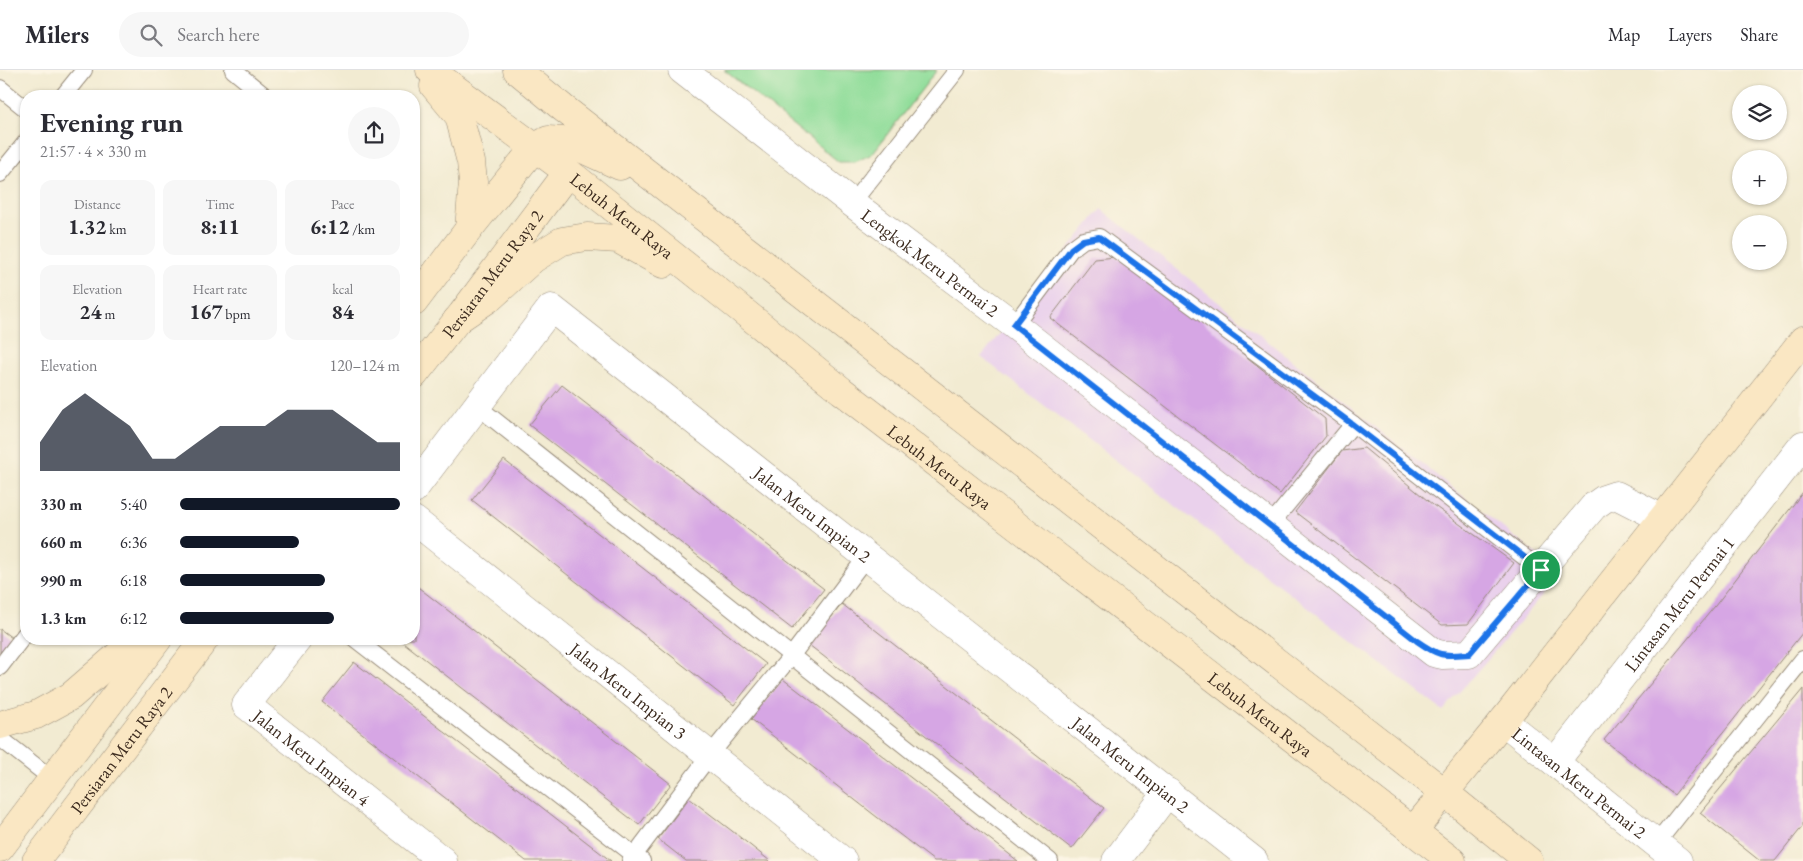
<!DOCTYPE html>
<meta charset="utf-8">
<style>
:root{--surface:#fff;--page:#f7f7f7;--text:#2b2b33;--muted:#7c7c81;--line:#e1e1e2;--accent:#111827}
body{margin:0;font-family:"EB Garamond",serif;background:var(--page);color:var(--text);height:100vh;display:flex;flex-direction:column;font-size:19px;white-space:nowrap}
*{box-sizing:border-box;margin:0}
p{font-size:16px;color:var(--muted)}
.icon{flex:none;width:28px;height:28px;fill:none;stroke:currentColor;stroke-width:2;stroke-linecap:round;stroke-linejoin:round}
.map{position:relative;flex:1;overflow:hidden}
.details{position:absolute;left:20px;top:20px;width:400px;height:555px;display:flex;flex-direction:column;background:var(--surface);border-radius:20px;box-shadow:0 1px 4px #0004}
.details>*{flex:none}
.tools{position:absolute;left:1732px;top:15px;display:grid;gap:10px}
.tools a{display:grid;place-items:center;width:55px;height:55px;border-radius:50%;background:var(--surface);box-shadow:0 1px 4px #0004;font-size:25px}
.pin{position:absolute;display:grid;place-items:center;width:42px;height:42px;color:#fff;margin:-21px;border:2px solid #fff;border-radius:50%;box-shadow:0 1px 5px #0007}
.round{display:grid;place-items:center;flex:none;width:52px;height:52px;border-radius:26px;background:var(--page)}
.overview{display:flex;align-items:center;justify-content:space-between;height:85px;padding:0 20px}
h1{font-size:28px;font-weight:700;line-height:38px}
.figures{display:grid;grid-template-columns:repeat(3,1fr);gap:8px;height:85px;padding:5px 20px}
.figures div{display:grid;align-content:center;border-radius:12px;background:var(--page);text-align:center}
.figures b{font-size:21px;font-weight:700}
.figures small{font-size:14px;font-weight:400}
.figures p{font-size:14px}
.chart{height:140px;padding:10px 20px}
.chart p{display:flex;justify-content:space-between}
.chart svg{width:100%;height:90px;margin-top:5px;fill:var(--accent);opacity:.7}
ul{padding:0 20px;list-style:none;font-size:16px}
li{display:grid;grid-template-columns:80px 60px 1fr;align-items:center;height:38px}
li i{height:12px;border-radius:6px;background:var(--accent)}
header{display:flex;align-items:center;gap:30px;box-sizing:border-box;height:70px;padding:0 25px;background:var(--surface);border-bottom:1px solid var(--line)}
header strong{font-size:24px}
nav{display:flex;gap:28px;margin-inline-start:auto;font-size:18px}
.search{width:350px;height:45px;background:var(--page);display:flex;align-items:center;gap:12px;box-sizing:border-box;padding:0 18px;border-radius:28px;color:var(--muted);font-size:19px}
.map>svg:first-child{display:block}
</style>
<header>
<strong>Milers</strong>
<div class="search"><svg class="icon" aria-label="search" viewBox="0 0 24 24"><circle cx="10" cy="10" r="6"/><path d="M15 15l6 6"/></svg>Search here</div>
<nav><a>Map</a><a>Layers</a><a>Share</a></nav>
</header>
<div class="map">
<svg width="1803" height="791" viewBox="0 0 1803 791">
<rect width="100%" height="100%" fill="#fcf5e5"/>
<filter id="ink" filterUnits="userSpaceOnUse"><feTurbulence type="fractalNoise" baseFrequency=".02" numOctaves="2"/><feDisplacementMap in="SourceGraphic" scale="10" xChannelSelector="R" yChannelSelector="G"/><feConvolveMatrix kernelMatrix="1 2 1 2 8 2 1 2 1" color-interpolation-filters="sRGB"/></filter>
<filter id="wash" filterUnits="userSpaceOnUse"><feTurbulence type="fractalNoise" baseFrequency=".0096" numOctaves="4" result="noise"/><feDisplacementMap in="SourceGraphic" scale="20" xChannelSelector="R" yChannelSelector="G"/><feGaussianBlur stdDeviation="1.12" result="paint"/><feColorMatrix in="noise" values="0 0 0 0 0 0 0 0 0 0 0 0 0 0 0 0 0 1.4 0 .05"/><feComposite in="paint" operator="in"/></filter>
<g filter="url(#wash)">
<rect width="100%" height="100%" fill="#f2ebd2"/>
<polygon fill="#ead1ec" points="1101,139 1561,504 1443,641 981,287"/>
<polygon fill="#90dd9a" stroke="#66845c" points="724,0 937,0 872,84 855,92 839,92"/>
<g id="blocks">
<g fill="#d6a6e4">
<polygon points="1116,187 1195,246 1325,349 1326,366 1280,424 1050,248 1095,189"/>
<polygon points="562,315 824,519 792,559 529,355"/>
<polygon points="1364,378 1433,435 1514,493 1468,554 1442,555 1295,442 1342,381"/>
<polygon points="504,390 766,594 734,635 472,430"/>
<polygon points="1803,422 1803,562 1674,725 1604,670 1715,536"/>
<polygon points="414,514 671,714 639,755 399,569 414,569"/>
<polygon points="842,534 1104,738 1072,779 809,575"/>
<polygon points="0,559 12,568 0,583"/>
<polygon points="354,592 437,656 611,791 526,791 444,727 322,632"/>
<polygon points="783,609 866,673 1018,791 934,791 873,744 751,649"/>
<polygon points="1803,619 1803,756 1775,791 1760,791 1700,743"/>
<polygon points="689,728 732,761 770,791 686,791 658,769"/>
</g>
</g>
</g>
<g filter="url(#ink)">
<use href="#blocks" fill-opacity="0" stroke="#968a78" stroke-width="1"/>
<g fill="none" stroke-linecap="round" stroke-linejoin="round">
<defs>
<g id="lane">
<polyline points="233,0 265,26"/>
<polyline points="0,18 26,39"/>
<polyline points="63,26 84,0"/>
<polyline points="0,104 26,72"/>
<polyline points="852,133 957,0"/>
<polyline points="1014,255 1071,179 1083,170 1099,167 1353,354 1541,500"/>
<polyline points="477,336 1050,791"/>
<polyline points="1270,455 1353,354"/>
<polyline points="355,569 642,791"/>
<polyline points="0,597 26,563"/>
<polyline points="0,668 52,709"/>
<polyline points="1656,774 1803,589"/>
<polyline points="630,791 710,685 792,585 867,486"/>
</g>
<g id="street">
<path id="s1" d="M682,0L852,133L1014,255L1434,583L1443,585L1469,584L1594,436L1604,429L1616,425L1661,448"/>
<path id="s2" d="M414,419L551,238L1254,791"/>
<path id="s3" d="M414,450L843,791"/>
<path id="s4" d="M298,569L246,635L443,791"/>
<path id="s5" d="M1503,651L1678,791"/>
<path id="s6" d="M1555,692L1803,375"/>
<polyline points="1116,791 1168,722"/>
</g>
<g id="secondary">
<path id="s7" d="M430,0L568,102L738,237L842,321L1452,791"/>
<polyline points="517,0 563,38 1444,722 1529,791"/>
<polyline points="434,16 459,46 471,92 473,112 469,159"/>
<polyline points="414,232 469,159 535,77 548,70 565,71 620,96"/>
<polyline points="457,250 491,227 533,189 562,171 587,167 618,169 663,194"/>
<path id="s8" d="M414,305L462,244L568,102"/>
<polyline points="0,655 36,645 71,626 137,569"/>
<polyline points="1413,761 1503,651 1803,270"/>
<polyline points="0,778 158,569"/>
<path id="s9" d="M36,791L205,569"/>
</g>
</defs>
<use href="#lane" stroke="#968a78" stroke-width="18"/>
<use href="#street" stroke="#968a78" stroke-width="29"/>
<use href="#secondary" stroke="#968a78" stroke-width="29"/>
<use href="#lane" stroke="#fff" stroke-width="16"/>
<use href="#street" stroke="#fff" stroke-width="28"/>
<use href="#secondary" stroke="#fae7c3" stroke-width="28"/>
</g>
</g>
<g fill="none" stroke-linecap="round" stroke-linejoin="round" filter="url(#ink)">
<defs>
<path id="route" d="M1099,167L1352,354L1541,500L1469,584C1442,586 1440,587 1417,571L1014,255L1071,179L1083,170Z"/>
</defs>
<use href="#route" stroke="#fff" stroke-width="10"/>
<use href="#route" stroke="#1a73e8" stroke-width="6"/>
</g>
<g text-anchor="middle" dominant-baseline="central" stroke-width="4.5" stroke-linejoin="round" paint-order="stroke">
<g font-size="18" fill="#3b2a1e" stroke="#fcf5e5">
<text stroke="none"><textPath href="#s7" startOffset="241">Lebuh Meru Raya</textPath></text>
<text stroke="none"><textPath href="#s1" startOffset="314">Lengkok Meru Permai 2</textPath></text>
<text stroke="none"><textPath href="#s8" startOffset="128">Persiaran Meru Raya 2</textPath></text>
<text stroke="none"><textPath href="#s7" startOffset="646">Lebuh Meru Raya</textPath></text>
<text stroke="none"><textPath href="#s2" startOffset="560">Jalan Meru Impian 2</textPath></text>
<text stroke="none"><textPath href="#s6" startOffset="201">Lintasan Meru Permai 1</textPath></text>
<text stroke="none"><textPath href="#s3" startOffset="274">Jalan Meru Impian 3</textPath></text>
<text stroke="none"><textPath href="#s7" startOffset="1051">Lebuh Meru Raya</textPath></text>
<text stroke="none"><textPath href="#s9" startOffset="140">Persiaran Meru Raya 2</textPath></text>
<text stroke="none"><textPath href="#s4" startOffset="168">Jalan Meru Impian 4</textPath></text>
<text stroke="none"><textPath href="#s2" startOffset="965">Jalan Meru Impian 2</textPath></text>
<text stroke="none"><textPath href="#s5" startOffset="98">Lintasan Meru Permai 2</textPath></text>
</g>
</g>
</svg>
<div class="tools">
<a><svg class="icon" aria-label="layers" viewBox="0 0 24 24"><path d="M12 4l9 5-9 5-9-5zM3 14l9 5 9-5"/></svg></a>
<a>+</a>
<a>−</a>
</div>
<div class="pin" style="left:1541px;top:500px;background:#1e9e55"><svg class="icon" aria-label="arrive" viewBox="0 0 24 24"><path d="M6 21V4h12l-3 4 3 4H6"/></svg></div>
<section class="details">
<div class="overview"><div><h1>Evening run</h1><p>21:57 · 4 × 330 m</p></div><a class="round"><svg class="icon" aria-label="share" viewBox="0 0 24 24"><path d="M12 15V3M7 8l5-5 5 5M5 13v7h14v-7"/></svg></a></div>
<div class="figures">
<div><p>Distance</p><b>1.32<small> km</small></b></div>
<div><p>Time</p><b>8:11</b></div>
<div><p>Pace</p><b>6:12<small> /km</small></b></div>
</div>
<div class="figures">
<div><p>Elevation</p><b>24<small> m</small></b></div>
<div><p>Heart rate</p><b>167<small> bpm</small></b></div>
<div><p>kcal</p><b>84</b></div>
</div>
<div class="chart"><p><span>Elevation</span>120–124 m</p>
<svg viewBox="0 0 160 44" preserveAspectRatio="none"><path d="M0 44V30L10 14L20 6L30 14L40 22L50 38L60 38L70 30L80 22L90 22L100 22L110 14L120 14L130 14L140 22L150 30L160 30V44z"/></svg>
</div>
<ul>
<li><b>330 m</b>5:40<i style="width:100%"></i></li>
<li><b>660 m</b>6:36<i style="width:54%"></i></li>
<li><b>990 m</b>6:18<i style="width:66%"></i></li>
<li><b>1.3 km</b>6:12<i style="width:70%"></i></li>
</ul>
</section>
</div>
